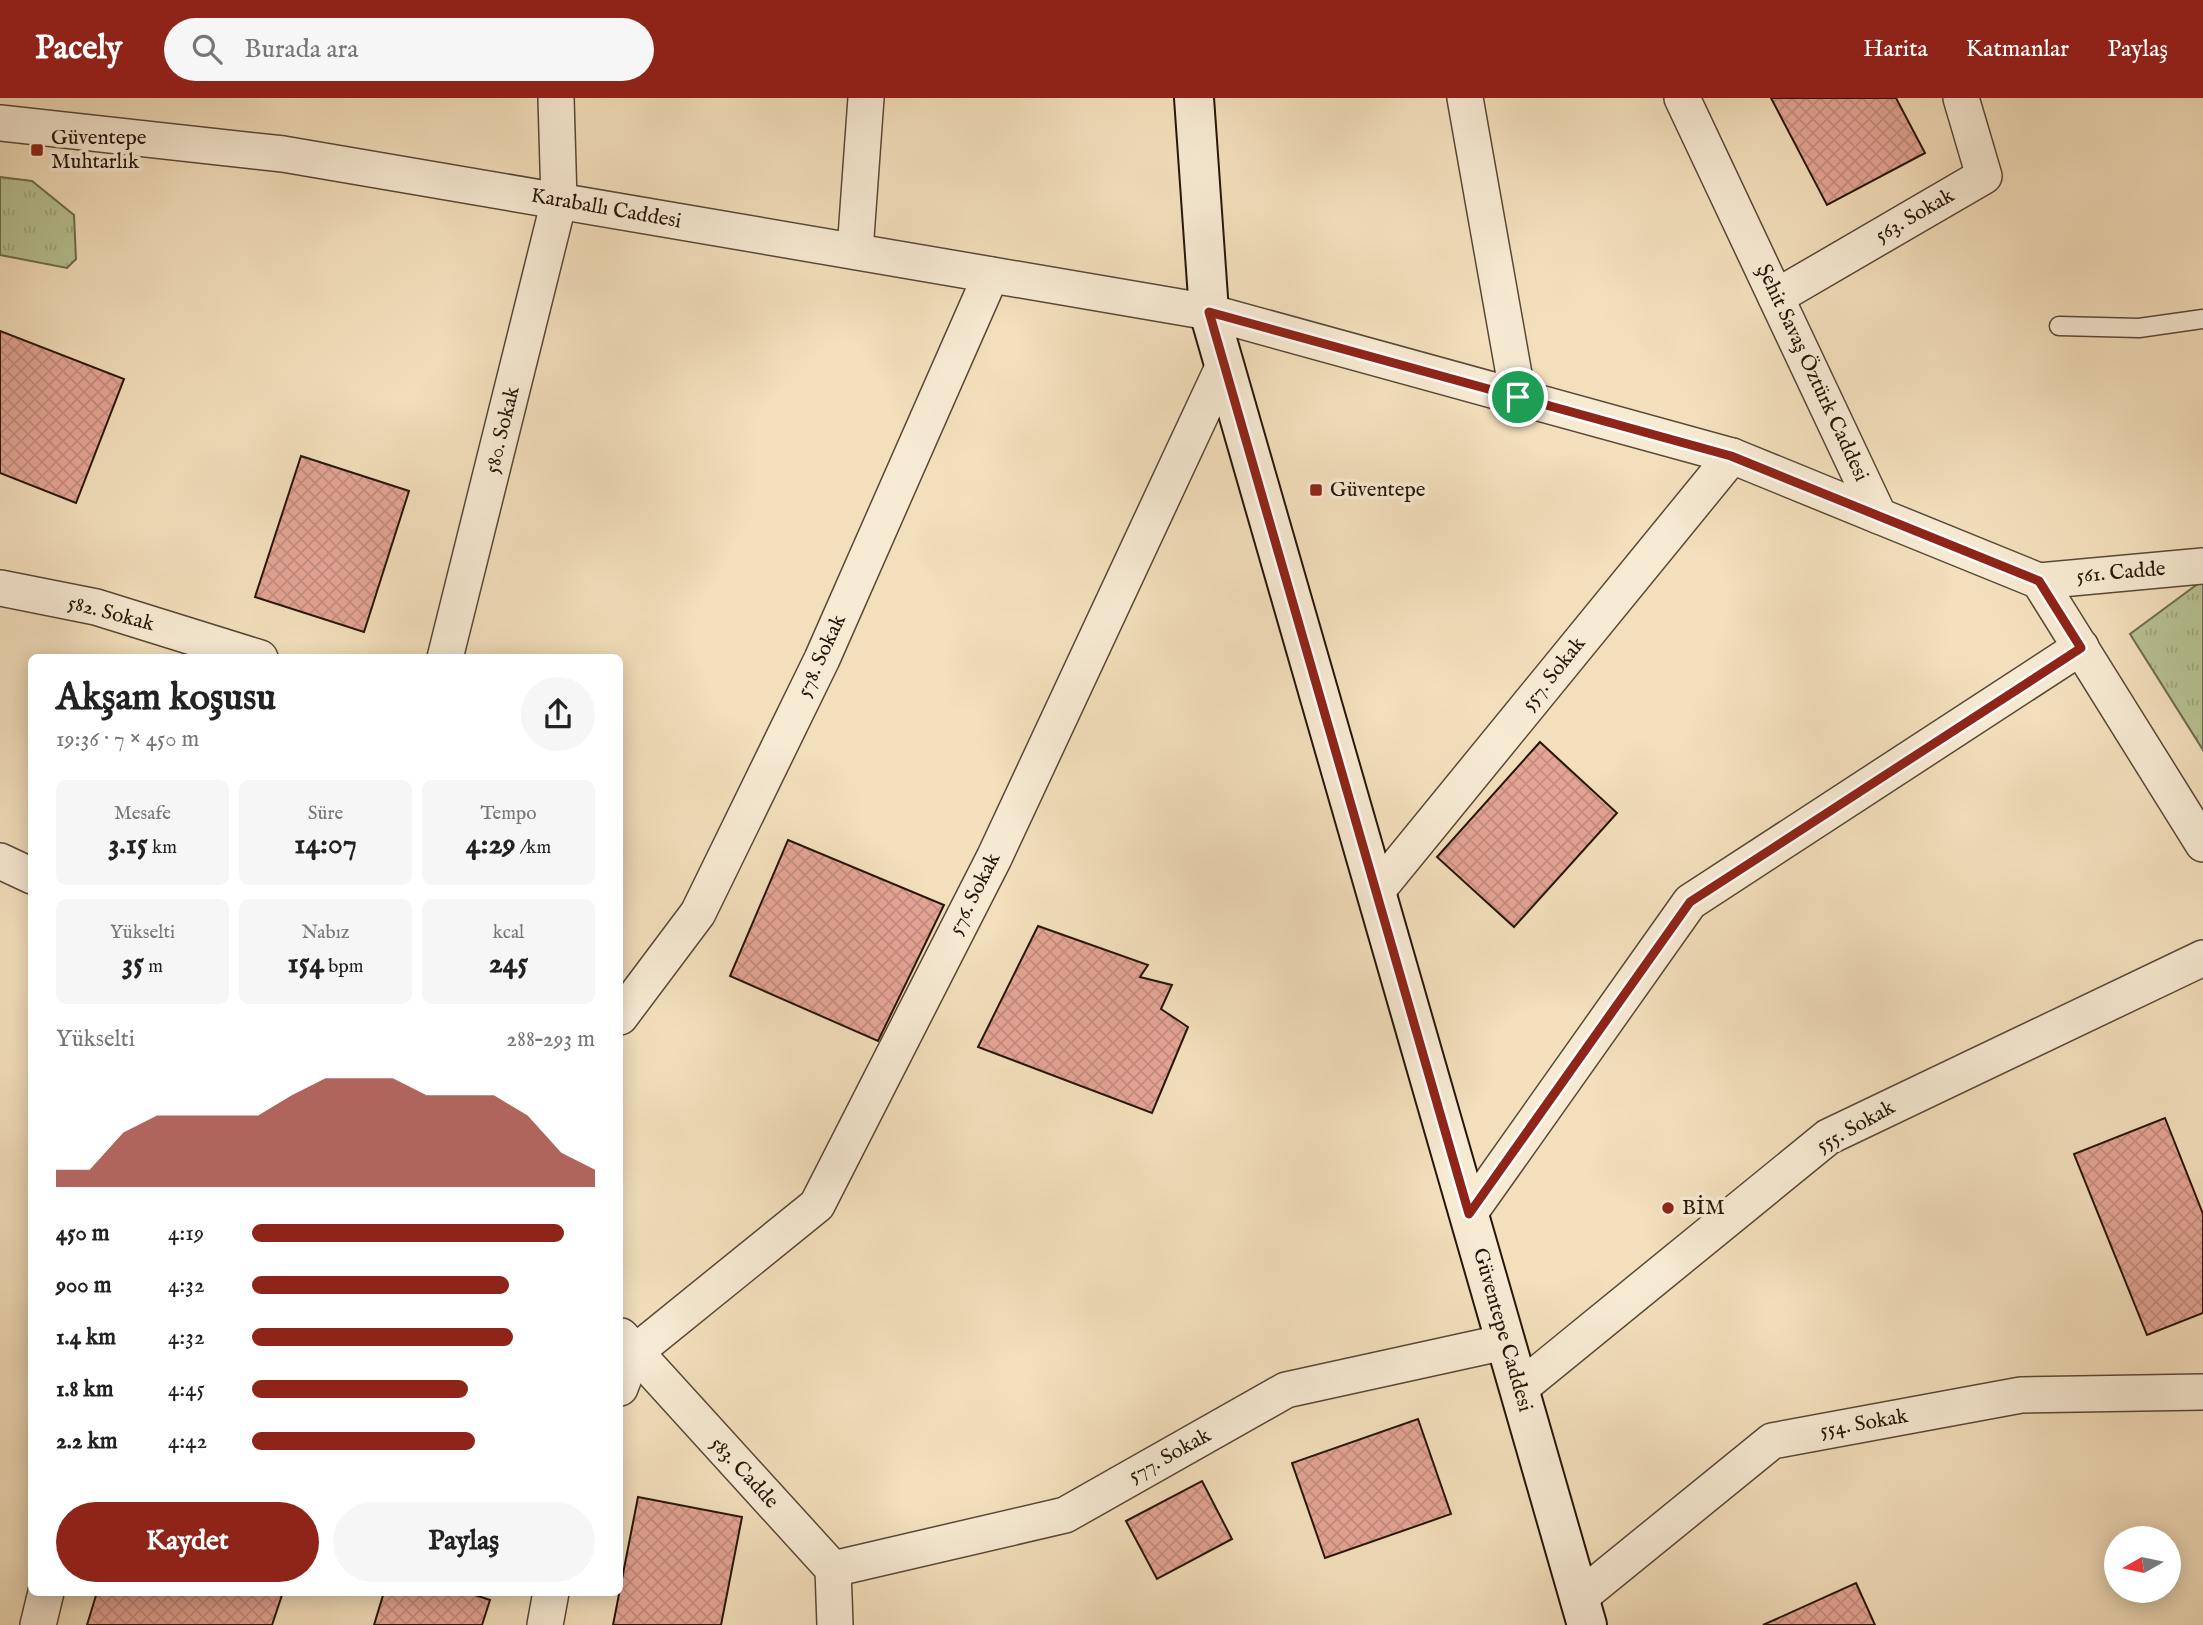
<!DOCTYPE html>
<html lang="tr">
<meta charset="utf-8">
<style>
:root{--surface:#fff;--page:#f6f6f6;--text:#222;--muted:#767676;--accent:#8f2418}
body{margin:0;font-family:"IM FELL English",serif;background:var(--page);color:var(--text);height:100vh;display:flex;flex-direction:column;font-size:26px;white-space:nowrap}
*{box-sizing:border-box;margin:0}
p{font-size:23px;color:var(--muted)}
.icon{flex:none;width:38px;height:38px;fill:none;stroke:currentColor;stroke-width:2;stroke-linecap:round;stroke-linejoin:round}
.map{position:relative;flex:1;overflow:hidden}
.side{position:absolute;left:28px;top:556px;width:595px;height:942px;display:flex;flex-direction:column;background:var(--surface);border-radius:10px;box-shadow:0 4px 18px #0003}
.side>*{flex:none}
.needle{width:46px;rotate:261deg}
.buttons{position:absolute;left:2104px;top:1428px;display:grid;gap:14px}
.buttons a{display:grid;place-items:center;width:77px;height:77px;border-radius:50%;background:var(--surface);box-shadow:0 4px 18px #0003;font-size:35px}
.pin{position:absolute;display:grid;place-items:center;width:60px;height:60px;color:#fff;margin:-30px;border:4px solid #fff;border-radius:50%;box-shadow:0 2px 7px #0007}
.round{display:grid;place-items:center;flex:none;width:74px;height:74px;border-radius:37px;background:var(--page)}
.summary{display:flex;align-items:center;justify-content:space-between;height:119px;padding:0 28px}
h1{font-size:38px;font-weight:700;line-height:52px}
.stats{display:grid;grid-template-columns:repeat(3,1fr);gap:10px;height:119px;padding:7px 28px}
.stats div{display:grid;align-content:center;border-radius:10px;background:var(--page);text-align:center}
.stats b{font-size:30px;font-weight:700}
.stats small{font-size:19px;font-weight:400}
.stats p{font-size:19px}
.chart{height:196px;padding:14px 28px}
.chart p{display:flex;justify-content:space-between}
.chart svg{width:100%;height:126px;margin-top:7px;fill:var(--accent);opacity:.7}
.button{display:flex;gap:14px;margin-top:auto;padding:14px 28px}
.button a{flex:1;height:80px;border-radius:42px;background:var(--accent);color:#fff;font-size:28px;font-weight:700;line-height:80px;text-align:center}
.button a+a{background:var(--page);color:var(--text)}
ul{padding:0 28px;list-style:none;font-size:23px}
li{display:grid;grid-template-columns:112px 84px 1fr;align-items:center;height:52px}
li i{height:18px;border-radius:9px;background:var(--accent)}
header{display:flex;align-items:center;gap:42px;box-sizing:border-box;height:98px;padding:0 35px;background:var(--accent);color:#fff}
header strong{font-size:33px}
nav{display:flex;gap:38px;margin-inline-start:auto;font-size:24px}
.search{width:490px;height:63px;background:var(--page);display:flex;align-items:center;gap:18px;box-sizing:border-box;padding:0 24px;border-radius:38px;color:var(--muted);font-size:26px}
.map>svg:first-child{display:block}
</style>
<header>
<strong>Pacely</strong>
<div class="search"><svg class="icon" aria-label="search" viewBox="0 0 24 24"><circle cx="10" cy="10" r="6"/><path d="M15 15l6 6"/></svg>Burada ara</div>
<nav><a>Harita</a><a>Katmanlar</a><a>Paylaş</a></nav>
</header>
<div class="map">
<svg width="2203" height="1527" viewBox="0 0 2203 1527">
<defs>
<pattern id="park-tufts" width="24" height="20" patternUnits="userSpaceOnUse" patternTransform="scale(1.75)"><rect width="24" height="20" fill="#b7c293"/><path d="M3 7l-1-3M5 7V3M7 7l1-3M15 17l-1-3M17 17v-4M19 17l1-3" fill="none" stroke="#9da67d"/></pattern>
<pattern id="building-cross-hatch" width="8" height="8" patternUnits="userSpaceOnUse" patternTransform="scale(1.75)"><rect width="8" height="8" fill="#e5a595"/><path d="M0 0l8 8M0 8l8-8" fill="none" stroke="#c48d7f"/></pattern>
</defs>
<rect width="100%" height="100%" fill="#f3dfbc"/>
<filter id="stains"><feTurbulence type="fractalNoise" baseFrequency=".00286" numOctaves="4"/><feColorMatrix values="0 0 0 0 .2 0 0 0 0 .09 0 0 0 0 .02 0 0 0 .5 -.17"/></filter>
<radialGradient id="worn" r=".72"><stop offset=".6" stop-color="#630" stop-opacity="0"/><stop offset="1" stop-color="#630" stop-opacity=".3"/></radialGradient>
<g fill="url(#park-tufts)" stroke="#6e6c4e" stroke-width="2">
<polygon points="0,79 32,83 74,117 76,161 67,170 0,157"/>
<polygon points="2199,485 2203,485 2203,652 2130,536"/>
</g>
<g fill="url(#building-cross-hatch)" stroke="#26160a" stroke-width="2">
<polygon points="1771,0 1896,0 1925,55 1827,107"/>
<polygon points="0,233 124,281 76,405 0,375"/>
<polygon points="301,358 409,393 364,534 255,499"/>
<polygon points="1540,644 1617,715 1514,829 1437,759"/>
<polygon points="788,742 944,807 878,943 730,878"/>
<polygon points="1038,828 1148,867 1140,879 1172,887 1161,911 1188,929 1152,1015 978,949"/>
<polygon points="2165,1020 2203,1116 2203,1215 2147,1237 2074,1056"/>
<polygon points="1418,1321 1451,1416 1325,1460 1292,1365"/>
<polygon points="1202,1383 1232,1441 1157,1481 1126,1423"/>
<polygon points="638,1399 742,1419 721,1527 613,1527"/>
<polygon points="1856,1485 1875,1527 1763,1527"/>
<polygon points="97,1494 283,1494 272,1527 87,1527"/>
<polygon points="384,1494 466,1494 490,1502 482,1527 374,1527"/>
</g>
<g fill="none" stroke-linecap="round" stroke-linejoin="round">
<defs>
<polyline id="lane" points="2059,228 2139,230 2203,221"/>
<g id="street">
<polyline points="1465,0 1518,299"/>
<polyline points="1682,0 1879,418 2039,483 2203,746"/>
<polyline points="0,25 283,56 1209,214 1732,358 1879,418"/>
<polyline points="855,153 866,0"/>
<polyline points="1776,199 1984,78 1961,0"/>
<polyline points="2039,483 2203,468"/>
<polyline points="0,490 96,509 260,560"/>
<polyline points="445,560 559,103 556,0"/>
<polyline points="0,763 32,778"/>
<polyline points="1376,794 1732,358"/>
<polyline points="620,919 698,815 822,561 991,177"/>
<polyline points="1469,1116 1690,804 2081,549"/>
<polyline points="621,1238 833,1471 835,1527"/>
<polyline points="620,1290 633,1256 817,1107 994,760 1224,267"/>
<polyline points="1519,1291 1828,1039 2203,860"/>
<polyline points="833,1471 1065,1417 1286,1292 1505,1244"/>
<polyline points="1579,1500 1772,1343 2021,1297 2203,1294"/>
<polyline points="38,1527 46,1494"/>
<polyline points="545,1527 551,1494"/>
</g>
<polyline id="secondary" points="1194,0 1209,214 1587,1527"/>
</defs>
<use href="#lane" stroke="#594836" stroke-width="21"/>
<use href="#street" stroke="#594836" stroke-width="38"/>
<use href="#secondary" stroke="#26160a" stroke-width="42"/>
<use href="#lane" stroke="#f7ead3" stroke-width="18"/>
<use href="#street" stroke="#f7ead3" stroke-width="35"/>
<use href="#secondary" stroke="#f7ead3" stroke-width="38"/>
</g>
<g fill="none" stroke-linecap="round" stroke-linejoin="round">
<defs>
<polygon id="route" points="1209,214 1731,358 2039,483 2081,550 1690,804 1469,1116"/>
</defs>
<use href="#route" stroke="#fff" stroke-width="14"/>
<use href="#route" stroke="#8f2418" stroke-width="9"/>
</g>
<g fill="#8f2418" stroke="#f7ead3" stroke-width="2.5">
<rect x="30" y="45" width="14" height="14" rx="3.5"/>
<rect x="1309" y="385" width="14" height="14" rx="3.5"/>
<circle cx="1668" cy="1110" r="7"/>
</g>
<g text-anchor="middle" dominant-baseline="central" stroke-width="7" stroke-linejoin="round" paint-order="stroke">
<g font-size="21" fill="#26160a" stroke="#f7ead3" text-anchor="start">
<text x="51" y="40">Güventepe<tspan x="51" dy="24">Muhtarlık</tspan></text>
<text x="1330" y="392">Güventepe</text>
<text x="1682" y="1110">BİM</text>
</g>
<g font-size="21" fill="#26160a" stroke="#f7ead3">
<text transform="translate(606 111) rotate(10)">Karaballı Caddesi</text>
<text transform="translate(1915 118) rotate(-30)">563. Sokak</text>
<text transform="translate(1812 275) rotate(65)">Şehit Savaş Öztürk Caddesi</text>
<text transform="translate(503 332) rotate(-76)">580. Sokak</text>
<text transform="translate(2121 475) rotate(-5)">561. Cadde</text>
<text transform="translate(111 516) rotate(15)">582. Sokak</text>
<text transform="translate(822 558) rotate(-65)">578. Sokak</text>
<text transform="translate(1554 576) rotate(-51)">557. Sokak</text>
<text transform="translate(975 796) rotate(-63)">576. Sokak</text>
<text transform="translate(1856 1029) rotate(-29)">555. Sokak</text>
<text transform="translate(1502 1232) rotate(74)">Güventepe Caddesi</text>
<text transform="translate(1864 1326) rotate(-10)">554. Sokak</text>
<text transform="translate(1170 1358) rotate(-29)">577. Sokak</text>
<text transform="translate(744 1375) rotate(47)">583. Cadde</text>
</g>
</g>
<rect width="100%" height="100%" filter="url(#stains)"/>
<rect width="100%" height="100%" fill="url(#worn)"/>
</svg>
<div class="buttons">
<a><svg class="needle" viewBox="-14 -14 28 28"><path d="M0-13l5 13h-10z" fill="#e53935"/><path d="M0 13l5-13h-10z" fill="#767676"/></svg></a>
</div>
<div class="pin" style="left:1518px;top:299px;background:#1e9e55"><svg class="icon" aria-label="arrive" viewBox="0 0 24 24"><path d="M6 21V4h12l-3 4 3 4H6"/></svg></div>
<section class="side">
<div class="summary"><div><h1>Akşam koşusu</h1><p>19:36 · 7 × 450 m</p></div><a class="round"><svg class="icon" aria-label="share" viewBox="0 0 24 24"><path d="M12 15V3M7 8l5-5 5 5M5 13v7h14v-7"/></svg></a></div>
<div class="stats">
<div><p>Mesafe</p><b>3.15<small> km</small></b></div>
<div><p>Süre</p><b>14:07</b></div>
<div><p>Tempo</p><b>4:29<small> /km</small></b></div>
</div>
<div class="stats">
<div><p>Yükselti</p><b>35<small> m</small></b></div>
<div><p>Nabız</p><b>154<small> bpm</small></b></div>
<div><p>kcal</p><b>245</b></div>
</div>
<div class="chart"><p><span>Yükselti</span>288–293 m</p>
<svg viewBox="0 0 160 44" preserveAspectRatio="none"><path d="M0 44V38L10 38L20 25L30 19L40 19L50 19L60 19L70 12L80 6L90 6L100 6L110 12L120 12L130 12L140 19L150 32L160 38V44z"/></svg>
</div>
<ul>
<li><b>450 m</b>4:19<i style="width:91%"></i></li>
<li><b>900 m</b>4:32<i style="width:75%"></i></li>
<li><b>1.4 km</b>4:32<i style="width:76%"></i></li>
<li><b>1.8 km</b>4:45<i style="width:63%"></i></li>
<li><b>2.2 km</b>4:42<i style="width:65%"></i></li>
</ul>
<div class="button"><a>Kaydet</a><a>Paylaş</a></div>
</section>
</div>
